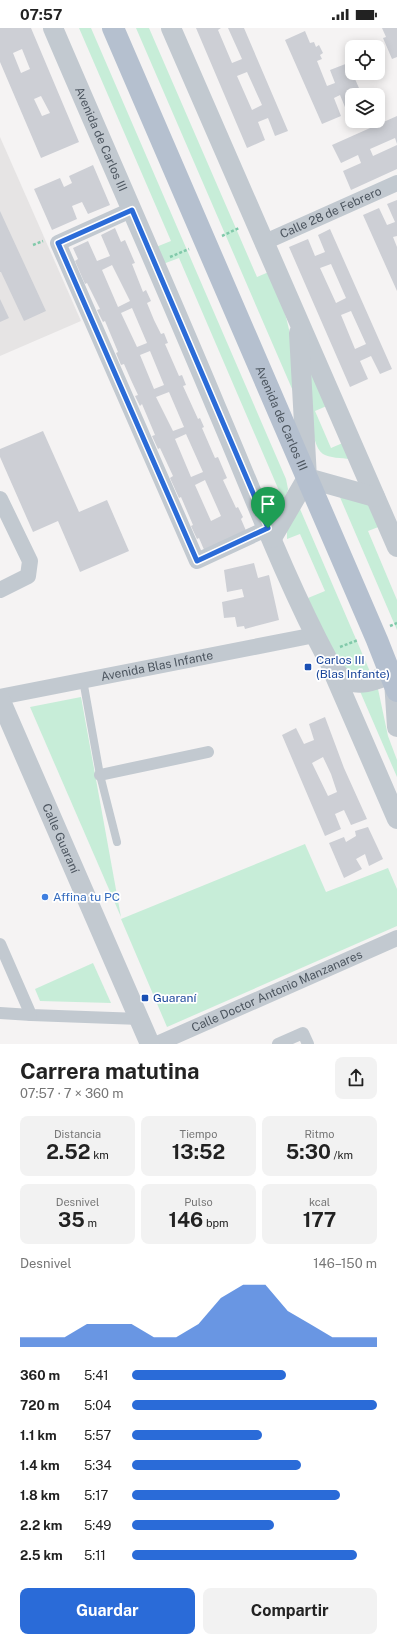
<!DOCTYPE html>
<html lang="es">
<meta charset="utf-8">
<style>
:root{--surface:#fff;--page:#f2f2f2;--text:#222;--muted:#767676;--accent:#2a6bd8}
body{margin:0;font-family:"Public Sans",sans-serif;background:var(--page);color:var(--text);height:100vh;display:flex;flex-direction:column;font-size:15px;white-space:nowrap}
*{box-sizing:border-box;margin:0}
p{font-size:13px;color:var(--muted)}
.icon{flex:none;width:22px;height:22px;fill:none;stroke:currentColor;stroke-width:2;stroke-linecap:round;stroke-linejoin:round}
.map{position:relative;height:1016px;overflow:hidden}
.sheet{display:flex;flex-direction:column;background:var(--surface);flex:1}
.sheet>*{flex:none}
.fabs{position:absolute;left:345px;top:12px;display:grid;gap:8px}
.fabs a{display:grid;place-items:center;width:40px;height:40px;border-radius:8px;background:var(--surface);box-shadow:0 2px 10px #0003;font-size:20px}
.pin{position:absolute;display:grid;place-items:center;width:34px;height:34px;color:#fff;margin:-41px -17px;border-radius:50% 50% 50% 0;rotate:-45deg;box-shadow:0 0 4px #0007}
.pin .icon{rotate:45deg}
.round{display:grid;place-items:center;flex:none;width:42px;height:42px;border-radius:8px;background:var(--page)}
.head{display:flex;align-items:center;justify-content:space-between;height:68px;padding:0 20px}
h1{font-size:22px;font-weight:700;line-height:30px}
.figures{display:grid;grid-template-columns:repeat(3,1fr);gap:6px;height:68px;padding:4px 20px}
.figures div{display:grid;align-content:center;border-radius:8px;background:var(--page);text-align:center}
.figures b{font-size:20px;font-weight:700}
.figures small{font-size:11px;font-weight:400}
.figures p{font-size:11px}
.chart{height:112px;padding:8px 20px}
.chart p{display:flex;justify-content:space-between}
.chart svg{width:100%;height:72px;margin-top:4px;fill:var(--accent);opacity:.7}
.action{display:flex;gap:8px;margin-top:auto;padding:8px 20px}
.action a{flex:1;height:46px;border-radius:8px;background:var(--accent);color:#fff;font-size:16px;font-weight:700;line-height:46px;text-align:center}
.action a+a{background:var(--page);color:var(--text)}
ul{padding:0 20px;list-style:none;font-size:13px}
li{display:grid;grid-template-columns:64px 48px 1fr;align-items:center;height:30px}
li i{height:10px;border-radius:5px;background:var(--accent)}
.status{display:flex;justify-content:space-between;align-items:center;height:28px;padding:0 20px;background:var(--surface);direction:ltr}
.status svg{height:11px;fill:currentColor}
.map>svg:first-child{display:block}
</style>
<div class="status"><b>07:57</b><svg viewBox="0 0 49 12"><path d="M0 12V9h3v3zM5 12V6h3v6zM10 12V3h3v9zM15 12V0h3v12zM26 1h20v11H26zM47 4h2v5h-2z"/></svg></div>
<div class="map">
<svg width="397" height="1016" viewBox="0 0 397 1016">
<rect width="100%" height="100%" fill="#f5f3f3"/>
<polygon fill="#e6e4e4" points="0,109 81,293 0,328"/>
<g fill="#c7edd8">
<polygon points="79,0 91,0 286,451 288,461 287,465 273,486 271,486 265,472 280,465 179,230 163,236 156,219 171,213"/>
<polygon points="136,0 149,0 257,249 271,243 286,289 292,314 296,370"/>
<path d="M310,342L329,377L315,383L331,420L345,414L350,431C342,430 329,430 323,426C308,416 310,360 310,342Z"/>
<polygon points="339,467 372,476 381,498 368,503 397,572 397,602"/>
<polygon points="300,481 371,646 352,643 336,634 308,570 325,563 300,506 287,511 287,502"/>
<polygon points="359,661 378,661 388,708 397,732 397,749"/>
<polygon points="81,669 121,889 30,679"/>
<polygon points="305,816 326,864 388,840 397,861 397,898 167,999 121,891"/>
<polygon points="93,935 111,975 40,973 35,961"/>
</g>
<g fill="#cdcfd5" fill-rule="evenodd">
<path d="M0,0H31L79,114L41,130L0,34ZM22,21L30,41L21,45L13,25ZM41,68L50,85L42,88L34,71Z"/>
<path d="M196,0H221L218,2L232,35L242,31L228,0H244L288,103L275,108L268,90L258,94L265,112L247,120ZM247,44L262,77L252,82L237,48Z"/>
<polygon points="382,0 397,0 397,29 392,31 383,10 386,9"/>
<polygon points="305,3 310,15 314,14 316,19 319,17 323,25 320,27 322,31 317,33 327,58 335,55 330,42 348,35 362,67 352,67 352,83 347,84 340,67 334,70 341,88 322,96 285,12"/>
<polygon points="397,88 397,116 395,110 370,121 373,128 397,117 397,141 351,162 343,143 361,135 358,127 341,135 332,117"/>
<polygon points="93,137 110,177 88,186 82,174 72,178 77,191 52,202 34,161 60,150 64,159 72,155 69,148"/>
<polygon points="397,172 397,208 393,209 397,219 397,263 363,187 379,180 387,197 395,194 387,176"/>
<polygon points="0,183 46,283 24,293 1,244 0,244"/>
<path d="M115,200L121,214L125,212L135,235L132,236L143,264L146,262L151,273L147,275L154,292L161,306L164,305L168,315L165,316L179,348L182,347L186,357L183,358L198,391L200,390L204,399L202,400L215,430L218,429L227,450L223,452L236,480L238,479L243,489L241,491L247,505L205,524L199,510L197,511L191,498L193,497L181,469L179,470L170,450L173,448L160,420L158,421L152,408L155,407L142,376L140,378L135,368L138,367L131,352L124,336L121,337L116,325L118,324L105,293L103,294L97,282L100,281L87,255L85,256L75,233L78,231L73,220L88,213L97,233L110,228L101,207ZM112,237L130,273L118,279L102,242ZM132,280L147,315L137,319L121,285ZM150,323L164,357L154,361L140,327ZM169,364L184,399L173,403L156,369ZM186,406L203,444L191,449L175,411ZM205,452L221,488L211,493L195,457Z"/>
<path d="M330,201L392,341L380,346L371,328L360,333L368,351L350,359L289,219L308,211L315,228L325,224L318,207ZM331,236L346,270L336,275L320,240ZM351,283L366,316L355,321L341,287Z"/>
<polygon points="0,271 9,290 0,294"/>
<polygon points="43,403 79,484 107,472 129,523 80,544 58,493 33,504 0,429 0,421"/>
<polygon points="254,535 258,550 269,547 279,592 245,601 244,598 237,599 235,589 224,590 222,574 244,569 242,561 227,564 224,542"/>
<path d="M325,689L344,740L367,791L351,797L344,782L335,786L341,801L325,808L282,707L296,700L304,716L314,712L309,696ZM323,729L331,746L337,764L328,768L312,735Z"/>
<polygon points="368,799 383,831 369,838 365,826 356,831 362,841 344,850 329,815 344,809 346,814 356,808 355,803"/>
</g>
<g fill="none" stroke-linecap="round" stroke-linejoin="round">
<g stroke="#81c9aa" stroke-width="2.5" stroke-dasharray="3 2" stroke-linecap="butt">
<polyline points="222,208 239,200"/>
<polyline points="33,217 43,213"/>
<polyline points="170,229 189,221"/>
<polyline points="390,598 397,595"/>
<polyline points="340,619 358,612"/>
</g>
<polyline stroke="#c2c9d0" stroke-width="8" points="83,652 100,747 117,814"/>
<g stroke="#c2c9d0" stroke-width="12">
<polyline points="100,747 208,724"/>
<polyline points="0,916 31,987 140,991"/>
<polyline points="0,985 31,987"/>
<polyline points="278,1016 303,1005 308,1016"/>
</g>
<g stroke="#c2c9d0" stroke-width="16">
<polyline points="131,182 58,215 197,533 268,500"/>
<path id="s1" d="M265,214L397,155"/>
<polyline points="0,471 30,533 28,548 0,562"/>
<path id="s2" d="M0,669L315,607"/>
<path id="s3" d="M157,1016L397,910"/>
</g>
<g stroke="#c2c9d0" stroke-width="20">
<path id="s4" d="M53,0C107,126 163,252 216,379C252,463 285,551 328,632"/>
<polyline points="171,0 397,519"/>
<polyline points="307,450 375,469"/>
<polyline points="272,510 307,450 299,305"/>
<polyline points="331,639 397,791"/>
<path d="M331,639C335,642 339,647 343,650C359,661 381,650 397,644"/>
<polyline points="394,652 397,699"/>
<path id="s5" d="M0,671L150,1016"/>
</g>
<path stroke="#b5c0cf" stroke-width="22" id="s6" d="M113,0L377,612L397,663"/>
</g>
<g fill="none" stroke-linecap="round" stroke-linejoin="round">
<defs>
<polygon id="route" points="132,182 268,500 197,533 58,215"/>
</defs>
<use href="#route" stroke="#fff" stroke-width="8"/>
<use href="#route" stroke="#2a6bd8" stroke-width="5"/>
</g>
<g fill="#1a4fb4" stroke="#fff" stroke-width="1.5">
<rect x="304" y="635" width="8" height="8" rx="2"/>
<rect x="141" y="966" width="8" height="8" rx="2"/>
</g>
<circle fill="#3f7fe0" stroke="#fff" stroke-width="1.5" cx="45" cy="869" r="4"/>
<g text-anchor="middle" dominant-baseline="central" stroke-width="3.5" stroke-linejoin="round" paint-order="stroke">
<g font-size="12" fill="#4c555f" stroke="#fff">
<text stroke="none"><textPath href="#s4" startOffset="121">Avenida de Carlos III</textPath></text>
<text stroke="none"><textPath href="#s1" startOffset="72">Calle 28 de Febrero</textPath></text>
<text stroke="none"><textPath href="#s6" startOffset="425">Avenida de Carlos III</textPath></text>
<text stroke="none"><textPath href="#s2" startOffset="160">Avenida Blas Infante</textPath></text>
<text stroke="none"><textPath href="#s5" startOffset="152">Calle Guaraní</textPath></text>
<text stroke="none"><textPath href="#s3" startOffset="131">Calle Doctor Antonio Manzanares</textPath></text>
</g>
<g font-size="12" fill="#164399" stroke="#fff" text-anchor="start">
<text x="316" y="632">Carlos III<tspan x="316" dy="14">(Blas Infante)</tspan></text>
<text x="153" y="970">Guaraní</text>
</g>
<g font-size="12" fill="#366cbe" stroke="#fff" text-anchor="start">
<text x="53" y="869">Affina tu PC</text>
</g>
</g>
</svg>
<div class="fabs">
<a><svg class="icon" aria-label="locate" viewBox="0 0 24 24"><circle cx="12" cy="12" r="6"/><path d="M12 2v4M12 18v4M2 12h4M18 12h4"/></svg></a>
<a><svg class="icon" aria-label="layers" viewBox="0 0 24 24"><path d="M12 4l9 5-9 5-9-5zM3 14l9 5 9-5"/></svg></a>
</div>
<div class="pin" style="left:268px;top:500px;background:#1e9e55"><svg class="icon" aria-label="arrive" viewBox="0 0 24 24"><path d="M6 21V4h12l-3 4 3 4H6"/></svg></div>
</div>
<section class="sheet">
<div class="head"><div><h1>Carrera matutina</h1><p>07:57 · 7 × 360 m</p></div><a class="round"><svg class="icon" aria-label="share" viewBox="0 0 24 24"><path d="M12 15V3M7 8l5-5 5 5M5 13v7h14v-7"/></svg></a></div>
<div class="figures">
<div><p>Distancia</p><b>2.52<small> km</small></b></div>
<div><p>Tiempo</p><b>13:52</b></div>
<div><p>Ritmo</p><b>5:30<small> /km</small></b></div>
</div>
<div class="figures">
<div><p>Desnivel</p><b>35<small> m</small></b></div>
<div><p>Pulso</p><b>146<small> bpm</small></b></div>
<div><p>kcal</p><b>177</b></div>
</div>
<div class="chart"><p><span>Desnivel</span>146–150 m</p>
<svg viewBox="0 0 160 44" preserveAspectRatio="none"><path d="M0 44V38L10 38L20 38L30 30L40 30L50 30L60 38L70 38L80 30L90 14L100 6L110 6L120 22L130 30L140 38L150 38L160 38V44z"/></svg>
</div>
<ul>
<li><b>360 m</b>5:41<i style="width:63%"></i></li>
<li><b>720 m</b>5:04<i style="width:100%"></i></li>
<li><b>1.1 km</b>5:57<i style="width:53%"></i></li>
<li><b>1.4 km</b>5:34<i style="width:69%"></i></li>
<li><b>1.8 km</b>5:17<i style="width:85%"></i></li>
<li><b>2.2 km</b>5:49<i style="width:58%"></i></li>
<li><b>2.5 km</b>5:11<i style="width:92%"></i></li>
</ul>
<div class="action"><a>Guardar</a><a>Compartir</a></div>
</section>
